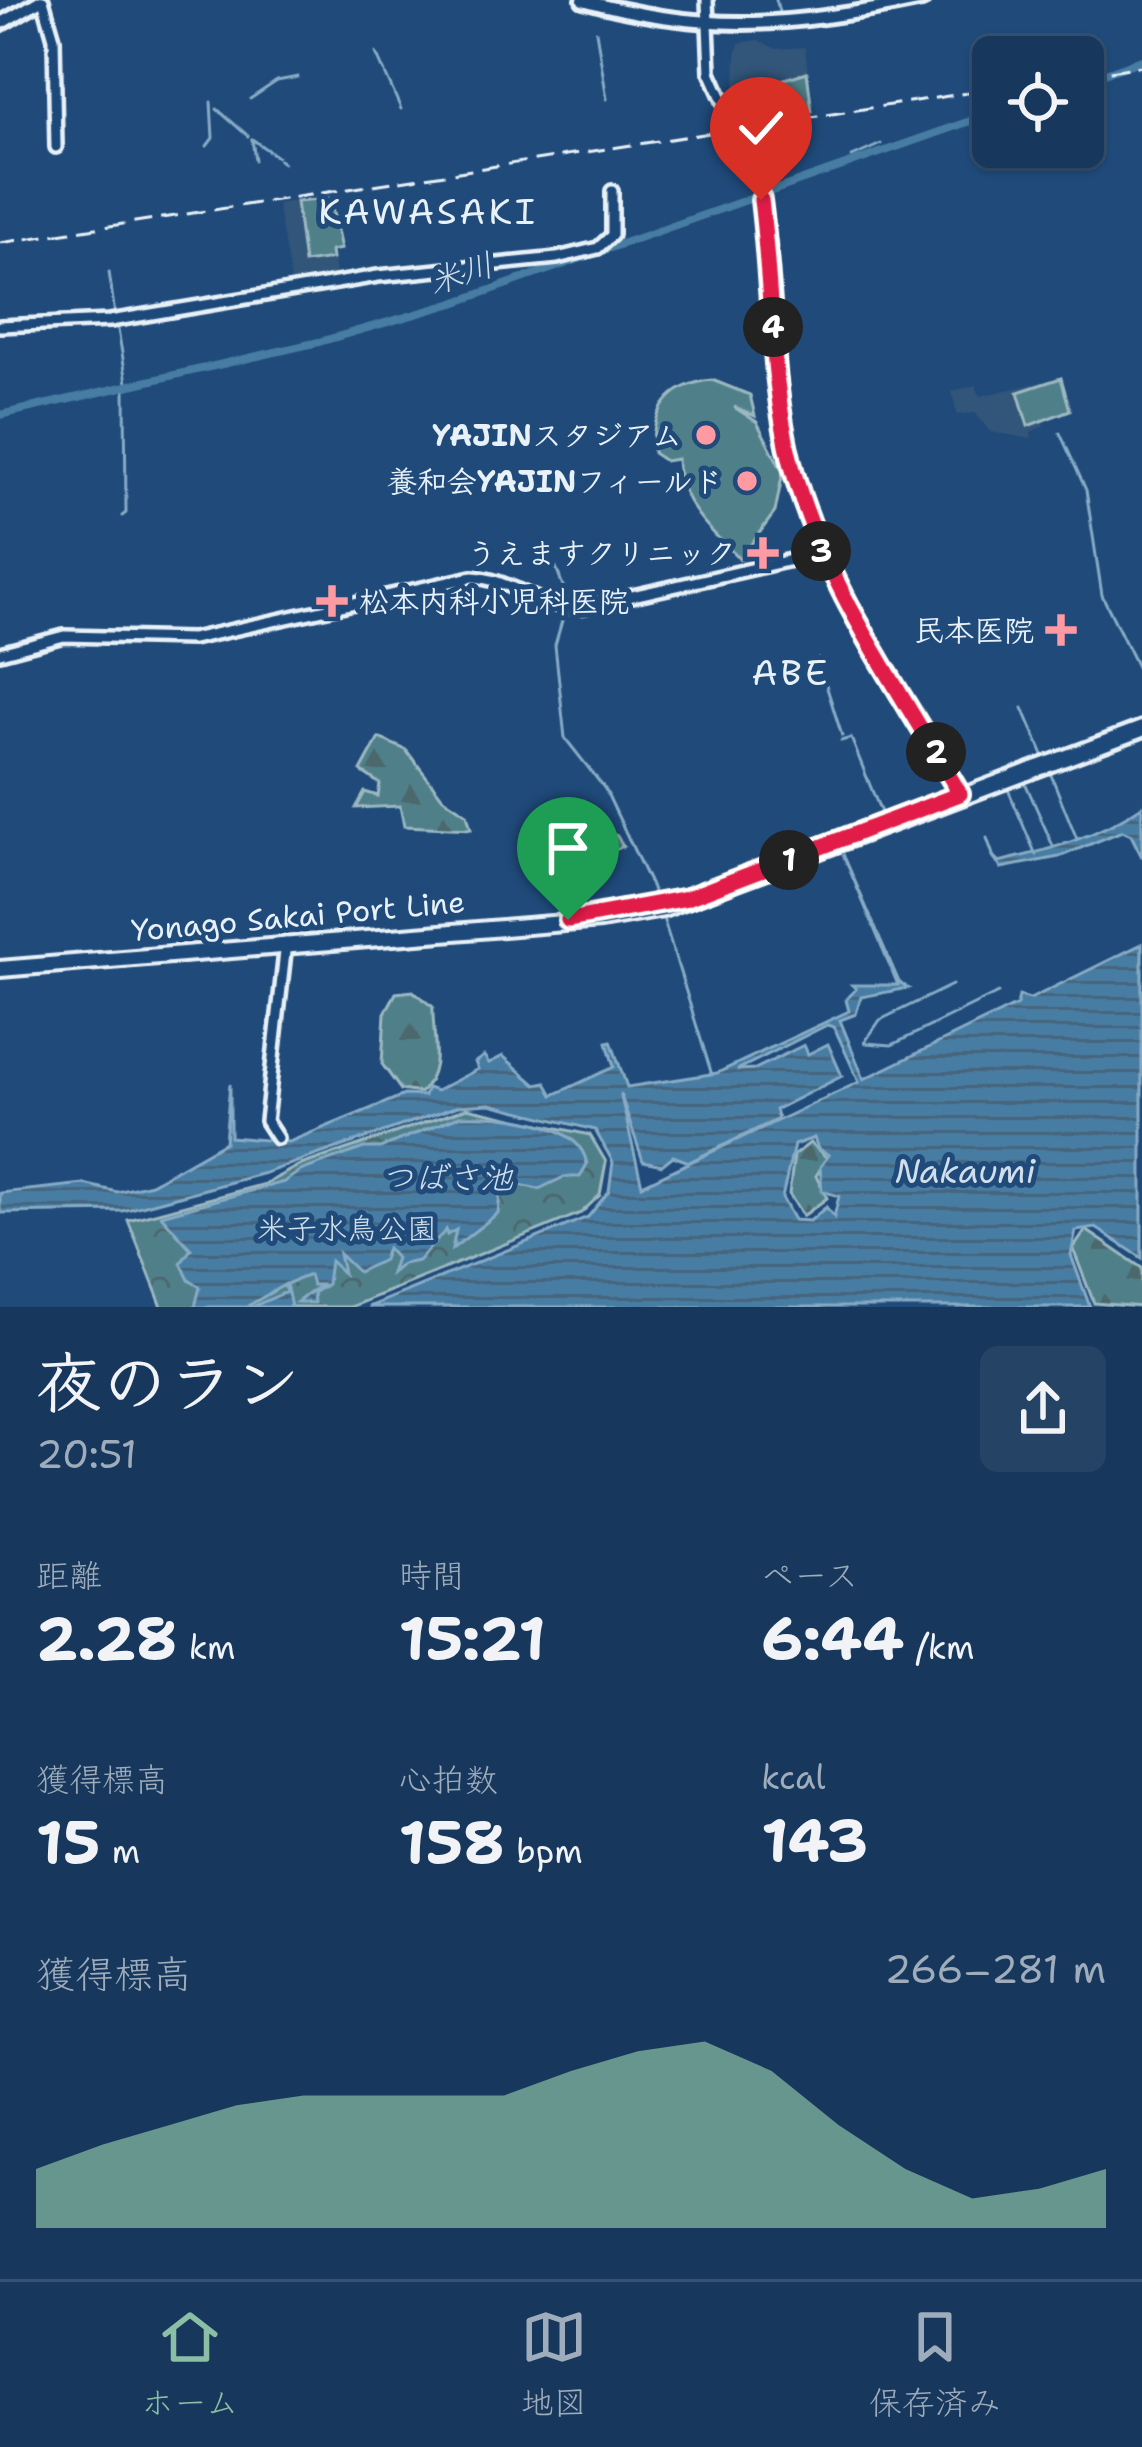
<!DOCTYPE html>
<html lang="ja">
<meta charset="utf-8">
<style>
:root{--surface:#17385c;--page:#244365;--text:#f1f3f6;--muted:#9eacbb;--line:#365272;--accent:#8abfa5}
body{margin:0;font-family:"Shantell Sans","Klee One",sans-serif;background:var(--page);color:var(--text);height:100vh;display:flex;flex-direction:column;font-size:45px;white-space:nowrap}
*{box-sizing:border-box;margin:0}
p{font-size:39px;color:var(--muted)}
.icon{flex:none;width:66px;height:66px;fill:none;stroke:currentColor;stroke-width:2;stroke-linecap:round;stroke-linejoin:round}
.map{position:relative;height:1307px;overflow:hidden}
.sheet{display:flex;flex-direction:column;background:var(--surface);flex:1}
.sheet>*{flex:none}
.buttons{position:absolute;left:972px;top:36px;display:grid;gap:24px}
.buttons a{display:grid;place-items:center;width:132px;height:132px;border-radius:18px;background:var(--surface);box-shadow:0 3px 9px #0004,0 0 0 3px var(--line);font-size:60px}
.pin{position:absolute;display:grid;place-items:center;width:102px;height:102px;color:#fff;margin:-123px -51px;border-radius:50% 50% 50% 0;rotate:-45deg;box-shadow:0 0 12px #0007}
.pin .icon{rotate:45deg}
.km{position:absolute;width:60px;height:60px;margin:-30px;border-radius:50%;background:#222;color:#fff;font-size:33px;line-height:60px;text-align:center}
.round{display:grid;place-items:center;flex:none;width:126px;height:126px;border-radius:18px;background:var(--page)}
.headline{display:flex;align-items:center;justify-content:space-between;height:204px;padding:0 36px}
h1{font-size:66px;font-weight:700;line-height:90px}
.figures{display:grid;grid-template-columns:repeat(3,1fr);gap:18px;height:204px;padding:12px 36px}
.figures div{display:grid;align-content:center}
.figures b{font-size:60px;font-weight:700}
.figures small{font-size:33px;font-weight:400}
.figures p{font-size:33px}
.chart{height:336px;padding:24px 36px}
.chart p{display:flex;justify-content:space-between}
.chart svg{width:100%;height:216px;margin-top:12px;fill:var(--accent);opacity:.7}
.tabs{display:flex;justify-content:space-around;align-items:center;height:168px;border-top:3px solid var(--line);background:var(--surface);font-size:33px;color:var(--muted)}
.tabs a{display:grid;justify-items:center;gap:6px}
.tabs .on{color:var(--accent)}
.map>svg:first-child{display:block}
</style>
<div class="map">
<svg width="1142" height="1307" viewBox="0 0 1142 1307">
<defs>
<pattern id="forest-firs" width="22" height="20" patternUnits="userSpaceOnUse" patternTransform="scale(3)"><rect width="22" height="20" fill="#50808a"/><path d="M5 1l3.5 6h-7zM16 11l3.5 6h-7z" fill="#4c676d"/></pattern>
<pattern id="park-crowns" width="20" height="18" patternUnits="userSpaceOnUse" patternTransform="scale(3)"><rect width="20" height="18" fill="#50808a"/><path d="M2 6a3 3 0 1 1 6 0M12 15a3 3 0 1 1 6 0" fill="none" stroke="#4c676d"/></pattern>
<pattern id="water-rules" width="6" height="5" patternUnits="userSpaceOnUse" patternTransform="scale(3)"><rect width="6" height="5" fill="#467ca3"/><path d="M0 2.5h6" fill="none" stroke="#46657b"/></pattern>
</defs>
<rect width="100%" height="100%" fill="#1f4a7a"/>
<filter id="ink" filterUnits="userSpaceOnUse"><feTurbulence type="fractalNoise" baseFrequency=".00833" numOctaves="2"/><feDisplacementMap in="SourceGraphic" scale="24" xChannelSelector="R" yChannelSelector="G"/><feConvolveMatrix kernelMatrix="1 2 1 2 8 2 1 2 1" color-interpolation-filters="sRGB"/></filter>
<g filter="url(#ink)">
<g fill="#31547a">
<polygon points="758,40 777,49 805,47 813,112 740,124 734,111 736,55 739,43"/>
<polygon points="329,195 342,250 333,253 337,280 292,287 277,204"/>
<polygon points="1062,377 1073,410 1043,420 1044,426 1031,432 1032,439 990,432 975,413 957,415 952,391 976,385 980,396"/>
</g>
<g fill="#50808a" stroke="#9cb8c1" stroke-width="3">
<polygon points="807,72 812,111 742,122 737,117 739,93"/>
<polygon points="330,199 341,249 331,251 332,259 304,263 296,202"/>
<polygon points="1061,378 1070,410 1028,426 1018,392"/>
<path d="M712,380L750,395L755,416L734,407L757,422L783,472L775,512L740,559C711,532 678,502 677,459L665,461L653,453C651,412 668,384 712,380Z"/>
</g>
<g fill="url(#forest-firs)" stroke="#9cb8c1" stroke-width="3">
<polygon points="379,738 406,750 443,798 467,814 471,829 404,826 400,806 356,808 365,792 378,796 380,784 361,771"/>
<polygon points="591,825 617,836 623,846 581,866 557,865 557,837"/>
<path d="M413,991L433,1007C432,1039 445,1069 420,1093L401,1090L382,1064L385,1013L396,993Z"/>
<polygon points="810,1143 827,1158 816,1176 827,1198 803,1216 789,1194 794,1155"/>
<polygon points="1086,1230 1142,1268 1142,1307 1094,1303 1073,1249"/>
</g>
<polygon fill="url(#park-crowns)" stroke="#9cb8c1" stroke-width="3" points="467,1108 590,1135 606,1162 600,1195 581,1213 350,1307 162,1307 128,1220 265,1184 298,1166"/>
<g fill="url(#water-rules)" stroke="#87abc5" stroke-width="3" fill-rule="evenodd">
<path d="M1142,806V857L1131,835L1122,831L1059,857L1001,868L992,855L999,862C1049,850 1098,837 1142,806Z"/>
<path d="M843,854L899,982L908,988L861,997L856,1014L840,1020L864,1079L1017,1005L1019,996L1030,999L1142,944V1258L1096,1228L1076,1231L1071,1255L1090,1307H368L588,1217L609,1191L613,1162L595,1130L490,1104L458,1106L265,1173L123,1211L0,1213V1193L84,1184L117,1192L151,1184L225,1142L230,1084V1137L289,1142L404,1095L424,1096L427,1088L436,1091L478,1069L475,1062L484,1056L489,1063L503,1056L536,1085L546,1083L553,1095L614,1067L607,1042L611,1041L627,1087L717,1073L849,1011L846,1000L856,989L852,985H898ZM827,1025L834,1027L859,1082L642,1185L620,1093L643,1161L662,1165L673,1156L689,1162L778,1119L775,1110L842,1076L828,1044L808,1054L804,1045L755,1069L737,1070ZM814,1138L818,1149L829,1155L820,1167L822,1191L839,1196L834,1217L826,1207L810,1221L794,1220L782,1198L794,1145Z"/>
<path d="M459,1116C498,1115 579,1119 587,1164L580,1177H564L539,1189L501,1181L498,1213L452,1249L456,1230L447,1235L446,1230L418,1261L402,1264L391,1273L396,1258L387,1248L383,1260L358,1272L339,1254L343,1273L330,1261L327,1284L313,1293L314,1303L297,1302L320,1285H312L309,1275L286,1284L291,1307H252L286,1292L284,1285L246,1307H195L200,1287L189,1280L181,1263L191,1249L161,1215L284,1182L300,1171L364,1148H380Z"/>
</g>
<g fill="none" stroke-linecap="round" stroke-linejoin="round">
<g stroke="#87abc5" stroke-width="3">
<polyline points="776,0 780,16"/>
<polyline points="596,31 607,99"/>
<polyline points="376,53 401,109"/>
<polyline points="250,99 277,81 298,77"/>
<polyline points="217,109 248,136"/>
<polyline points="252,139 277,157"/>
<polyline points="252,139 255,160"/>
<polyline points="207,146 213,138 211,102"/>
<polyline points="852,157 881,144"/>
<polyline points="279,160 283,163"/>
<polyline points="109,272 115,315"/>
<polyline points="117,324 128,388"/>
<polyline points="1060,433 1086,490 1102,595 1142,677"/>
<polyline points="122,516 126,513 125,388"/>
<polyline points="556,567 568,600 555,645 565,738 605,789 658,901"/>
<polyline points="818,659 842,736"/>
<polyline points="1023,708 1044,757"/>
<polyline points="841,741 851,738 884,820"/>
<polyline points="1049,770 1077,839"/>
<polyline points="1024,780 1053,846"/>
<polyline points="1007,787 1036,855"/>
<polyline points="987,838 993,855"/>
<polyline points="663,918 712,1075"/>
<polyline points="865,1042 880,1020 952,985"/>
<polyline points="866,1043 892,1045 998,993"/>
</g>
<g stroke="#467ca3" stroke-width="8">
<polyline points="1083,81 1142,60"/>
<polyline points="0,415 319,342 454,303 993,113"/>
</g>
<defs>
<g id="tertiary">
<polyline points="43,0 54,38 56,147"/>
<polyline points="707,0 710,72 733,123"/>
<path d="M740,133C782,198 769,372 790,456C820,581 899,688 962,798"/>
<polyline points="0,326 110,321 378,276 557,258 598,248 612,235 612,191"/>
<path d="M0,653L64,636L192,639L472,577C513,579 542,612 584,607L822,553"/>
<polyline points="277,1138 266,1121 286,943"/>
</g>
<g id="secondary">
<path d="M583,0C707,35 798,26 922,0"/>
<polyline points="0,24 41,0"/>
</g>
<polyline id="primary" points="0,969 601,920 663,909 1142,729"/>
</defs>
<use href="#tertiary" stroke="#e8f1f8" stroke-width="18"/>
<use href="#secondary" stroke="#e8f1f8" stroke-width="20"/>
<use href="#primary" stroke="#e8f1f8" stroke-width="22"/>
<use href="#tertiary" stroke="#1f4a7a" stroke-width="9"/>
<use href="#secondary" stroke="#1f4a7a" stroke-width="10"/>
<use href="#primary" stroke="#1f4a7a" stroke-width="14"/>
<g stroke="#e8f1f8" stroke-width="3" stroke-dasharray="18 9" stroke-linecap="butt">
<polyline points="1083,75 1142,66"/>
<polyline points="0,243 993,89"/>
</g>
<defs>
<polyline id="tertiary-bridge" points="733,123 740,133"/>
</defs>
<use href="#tertiary-bridge" stroke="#e8f1f8" stroke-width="18" stroke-linecap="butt"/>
<use href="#tertiary-bridge" stroke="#1f4a7a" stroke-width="9"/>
</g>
</g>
<g fill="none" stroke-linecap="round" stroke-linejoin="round" filter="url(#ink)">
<defs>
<path id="route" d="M568,920L687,898L960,794C899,688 824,585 792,466C770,381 772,288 761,200"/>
</defs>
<use href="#route" stroke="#fff" stroke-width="24"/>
<use href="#route" stroke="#e11d48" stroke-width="15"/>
</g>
<g fill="#ff9aa2" stroke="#1f4a7a" stroke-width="4.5">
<circle cx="706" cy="435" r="12"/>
<circle cx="747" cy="481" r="12"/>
<path d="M757 535h12v12h12v12h-12v12h-12v-12h-12v-12h12z"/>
<path d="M326 583h12v12h12v12h-12v12h-12v-12h-12v-12h12z"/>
<path d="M1055 612h12v12h12v12h-12v12h-12v-12h-12v-12h12z"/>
</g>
<g text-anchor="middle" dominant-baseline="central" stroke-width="10" stroke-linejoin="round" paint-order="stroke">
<g font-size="30" font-weight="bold" fill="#e8f1f8" stroke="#1f4a7a" text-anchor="end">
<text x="682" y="435">YAJINスタジアム</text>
<text x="723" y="481">養和会YAJINフィールド</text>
<text x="736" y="553">うえますクリニック</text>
<text x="359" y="601" text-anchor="start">松本内科小児科医院</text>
<text x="1034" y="630">民本医院</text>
</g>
<g font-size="30" fill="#e8f1f8" stroke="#1f4a7a">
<text transform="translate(298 916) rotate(-5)">Yonago Sakai Port Line</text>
</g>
<g font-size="30" fill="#d1e0e8" stroke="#1f4a7a">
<text x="347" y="1228">米子水鳥公園</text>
</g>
<g font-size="33" font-style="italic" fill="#d0dfeb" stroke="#1f4a7a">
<text transform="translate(461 273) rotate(-18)">米川</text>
<text x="965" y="1171">Nakaumi</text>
<text x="447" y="1177">つばさ池</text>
</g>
<g font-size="36" letter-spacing="3" fill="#e8f1f8" stroke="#1f4a7a">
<text x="428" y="211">KAWASAKI</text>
<text x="791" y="672">ABE</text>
</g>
</g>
</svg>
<div class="buttons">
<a><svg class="icon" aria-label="locate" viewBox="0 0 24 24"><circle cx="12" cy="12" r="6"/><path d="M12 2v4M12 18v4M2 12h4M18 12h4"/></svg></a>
</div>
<div class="pin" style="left:568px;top:920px;background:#1e9e55"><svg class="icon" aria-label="arrive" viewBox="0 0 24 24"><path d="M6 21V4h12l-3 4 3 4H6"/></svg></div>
<div class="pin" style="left:761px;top:200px;background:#d93025"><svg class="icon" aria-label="check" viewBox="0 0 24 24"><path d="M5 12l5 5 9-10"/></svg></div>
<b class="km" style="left:789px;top:860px">1</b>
<b class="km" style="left:936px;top:752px">2</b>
<b class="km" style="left:821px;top:551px">3</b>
<b class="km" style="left:773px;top:327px">4</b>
</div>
<section class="sheet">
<div class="headline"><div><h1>夜のラン</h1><p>20:51</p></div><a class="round"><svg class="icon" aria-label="share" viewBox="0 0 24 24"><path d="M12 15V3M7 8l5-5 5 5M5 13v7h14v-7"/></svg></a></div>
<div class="figures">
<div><p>距離</p><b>2.28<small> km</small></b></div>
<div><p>時間</p><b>15:21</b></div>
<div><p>ペース</p><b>6:44<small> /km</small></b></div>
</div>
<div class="figures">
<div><p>獲得標高</p><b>15<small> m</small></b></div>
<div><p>心拍数</p><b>158<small> bpm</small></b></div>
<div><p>kcal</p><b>143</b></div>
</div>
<div class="chart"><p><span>獲得標高</span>266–281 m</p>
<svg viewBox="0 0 160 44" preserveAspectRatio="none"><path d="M0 44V32L10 27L20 23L30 19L40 17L50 17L60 17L70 17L80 12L90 8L100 6L110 12L120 23L130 32L140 38L150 36L160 32V44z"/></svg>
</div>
</section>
<nav class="tabs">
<a class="on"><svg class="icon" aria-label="home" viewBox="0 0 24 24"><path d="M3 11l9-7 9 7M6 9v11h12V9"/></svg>ホーム</a>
<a><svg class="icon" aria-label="map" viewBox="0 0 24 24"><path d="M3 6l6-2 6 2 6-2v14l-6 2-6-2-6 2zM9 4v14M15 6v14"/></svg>地図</a>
<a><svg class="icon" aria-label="saved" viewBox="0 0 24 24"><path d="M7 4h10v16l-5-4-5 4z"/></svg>保存済み</a>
</nav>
